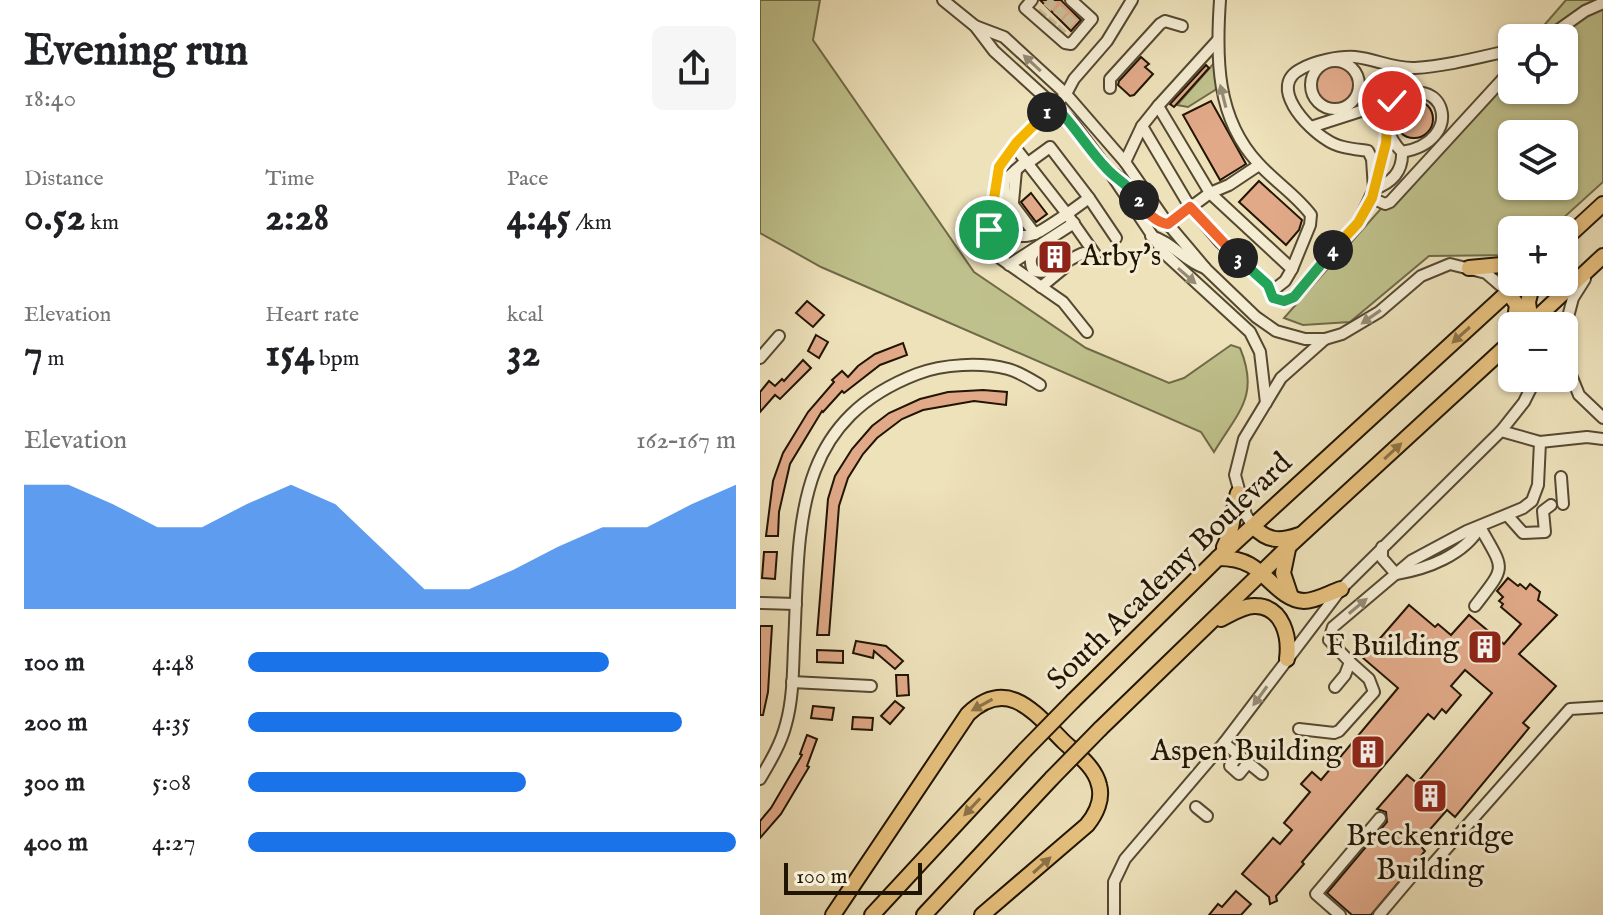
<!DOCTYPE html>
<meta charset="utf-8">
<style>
:root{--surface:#fff;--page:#f6f6f6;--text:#202124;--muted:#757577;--accent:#1a73e8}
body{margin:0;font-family:"IM FELL English",serif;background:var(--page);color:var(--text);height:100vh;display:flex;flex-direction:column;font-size:30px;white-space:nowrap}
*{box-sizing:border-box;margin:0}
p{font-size:26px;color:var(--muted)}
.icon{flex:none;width:44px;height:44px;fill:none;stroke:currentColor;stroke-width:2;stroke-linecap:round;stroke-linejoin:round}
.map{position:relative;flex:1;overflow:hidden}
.sheet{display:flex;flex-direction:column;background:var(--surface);width:760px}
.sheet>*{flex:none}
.buttons{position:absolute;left:738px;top:24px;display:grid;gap:16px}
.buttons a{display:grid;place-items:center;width:80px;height:80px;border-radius:12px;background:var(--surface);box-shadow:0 2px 6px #0004;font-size:40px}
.scale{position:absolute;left:24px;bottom:20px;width:138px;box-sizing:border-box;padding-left:8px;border:4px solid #201403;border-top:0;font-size:22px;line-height:28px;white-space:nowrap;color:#201403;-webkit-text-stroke:6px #f4ecd3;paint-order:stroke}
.pin{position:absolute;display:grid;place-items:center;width:68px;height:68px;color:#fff;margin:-34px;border:4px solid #fff;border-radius:50%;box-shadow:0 2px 8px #0007}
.km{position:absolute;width:40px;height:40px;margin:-20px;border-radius:50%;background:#222;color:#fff;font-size:22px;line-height:40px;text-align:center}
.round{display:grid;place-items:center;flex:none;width:84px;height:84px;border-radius:12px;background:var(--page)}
.head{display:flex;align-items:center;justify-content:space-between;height:136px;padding:0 24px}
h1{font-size:44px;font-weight:800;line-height:60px}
.figures{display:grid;grid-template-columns:repeat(3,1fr);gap:12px;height:136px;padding:8px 24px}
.figures div{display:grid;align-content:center}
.figures b{font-size:40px;font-weight:800}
.figures small{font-size:22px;font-weight:400}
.figures p{font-size:22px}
.chart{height:224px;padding:16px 24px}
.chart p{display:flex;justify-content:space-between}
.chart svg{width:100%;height:144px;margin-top:8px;fill:var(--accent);opacity:.7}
ul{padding:0 24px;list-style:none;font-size:26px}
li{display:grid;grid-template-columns:128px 96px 1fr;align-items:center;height:60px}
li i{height:20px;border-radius:10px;background:var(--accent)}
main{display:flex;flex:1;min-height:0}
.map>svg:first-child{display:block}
</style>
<main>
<section class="sheet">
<div class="head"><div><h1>Evening run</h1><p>18:40</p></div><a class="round"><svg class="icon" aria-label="share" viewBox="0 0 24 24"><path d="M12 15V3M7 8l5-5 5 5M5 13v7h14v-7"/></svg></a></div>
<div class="figures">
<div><p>Distance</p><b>0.52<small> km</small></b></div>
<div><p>Time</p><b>2:28</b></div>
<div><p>Pace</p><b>4:45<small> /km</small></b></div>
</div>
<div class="figures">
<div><p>Elevation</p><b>7<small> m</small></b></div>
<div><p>Heart rate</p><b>154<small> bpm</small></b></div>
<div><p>kcal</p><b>32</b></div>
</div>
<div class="chart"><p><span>Elevation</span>162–167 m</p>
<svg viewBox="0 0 160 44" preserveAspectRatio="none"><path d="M0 44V6L10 6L20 12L30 19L40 19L50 12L60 6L70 12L80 25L90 38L100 38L110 32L120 25L130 19L140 19L150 12L160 6V44z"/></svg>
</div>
<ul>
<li><b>100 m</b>4:48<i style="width:74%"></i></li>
<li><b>200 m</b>4:35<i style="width:89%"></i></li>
<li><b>300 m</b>5:08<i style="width:57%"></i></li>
<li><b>400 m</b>4:27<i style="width:100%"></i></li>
</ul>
</section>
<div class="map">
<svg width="843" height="915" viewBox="0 0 843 915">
<rect width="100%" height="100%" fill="#eee2bb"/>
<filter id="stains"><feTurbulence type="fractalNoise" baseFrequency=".0025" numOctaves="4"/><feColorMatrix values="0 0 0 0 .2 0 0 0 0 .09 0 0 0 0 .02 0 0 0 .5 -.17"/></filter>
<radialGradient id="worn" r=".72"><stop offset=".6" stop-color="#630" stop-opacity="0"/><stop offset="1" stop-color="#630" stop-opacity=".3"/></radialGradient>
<g fill="#bfc18c" stroke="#706a48" stroke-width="2" fill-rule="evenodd">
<path d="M0,0H60L53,40L214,272L326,348L409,383L424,378L471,345L480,348C500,396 478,412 454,452L441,432L61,267L0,233Z"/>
<path d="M806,0H843V182L790,230H752V255L669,256L590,322L543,325L524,318L752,61V90H804V38H773ZM752,134H804V186H752Z"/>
<polygon points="455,62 457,87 455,90 428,107 417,105"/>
</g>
<g fill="#e1a988" stroke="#201403" stroke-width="2">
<polygon points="280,0 301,0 321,20 311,31"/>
<polygon points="381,57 389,64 385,67 393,74 374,95 370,96 358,85 359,81"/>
<polygon points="446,65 449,68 414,107 410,104"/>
<circle cx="575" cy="87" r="22"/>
<circle cx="654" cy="119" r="19"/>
<polygon points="451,101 486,164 460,180 423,115"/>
<polygon points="499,181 542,220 539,230 526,245 479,202"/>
<polygon points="271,193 287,214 276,222 261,202"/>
<polygon points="304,242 310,251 281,264 280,258"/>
<polygon points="47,301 64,315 53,327 36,313"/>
<polygon points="56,335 68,342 59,358 48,351"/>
<polygon points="143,343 147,355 120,365 84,393 82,391 63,412 62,411 30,464 19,512 18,536 6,536 13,481 23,453 48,412 74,382 72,380 82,371 88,377 98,366 115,354"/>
<polygon points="43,360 51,368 20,399 15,395 0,412 0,392 9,381 15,386 22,379 24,381"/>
<polygon points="223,390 247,392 246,405 214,401 163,410 142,419 117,438 103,454 88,478 79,506 69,635 57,635 68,499 75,476 92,449 112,426 129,413 160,399 188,392"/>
<polygon points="4,552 17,552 15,579 2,578"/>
<polygon points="748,578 758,586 760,584 766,589 770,584 780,592 778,600 797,615 759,654 796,686 763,723 769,728 695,817 687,810 658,843 665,851 611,915 592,915 567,893 627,822 626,812 617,809 647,775 657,783 732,693 705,670 691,686 701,695 686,713 682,709 674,719 668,714 542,862 544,864 516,896 517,901 510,904 509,897 482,874 513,838 520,844 532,830 524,823 550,792 541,784 552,772 561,780 638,688 603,658 649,605 675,627 678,624 691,635 709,615 744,644 761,624 741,607 743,604 739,601 743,597 737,591"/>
<polygon points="0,626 12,626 8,692 3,715 0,715"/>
<polygon points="96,641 126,646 143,661 135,669 114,651 113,658 93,653"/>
<polygon points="57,650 83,651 83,663 57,662"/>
<polygon points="136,675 148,675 149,695 137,696"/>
<polygon points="135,701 144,708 130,724 121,716"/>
<polygon points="53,706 74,708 72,720 51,718"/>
<polygon points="93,717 113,718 112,730 92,729"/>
<polygon points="47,735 57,739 47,766 49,767 21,814 0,838 0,821 11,808 42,755 40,754"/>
<polygon points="476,891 491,904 481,915 449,915 458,904 462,907"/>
</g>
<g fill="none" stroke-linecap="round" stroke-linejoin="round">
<g stroke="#cfc39f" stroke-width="10" stroke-dasharray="10 5" stroke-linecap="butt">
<polyline points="277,19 294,0"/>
<polyline points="287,27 311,0"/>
<polyline points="296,35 321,8"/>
</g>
<defs>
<g id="minor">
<polyline points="183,0 215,26 234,51 312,122 349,171 404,253 490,332 500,352 506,403"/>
<polyline points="272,0 265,8 305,43 311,44 332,19 311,0"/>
<path d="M460,0C456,58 456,118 498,163C515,182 536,195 551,215L550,225L532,269"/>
<polyline points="215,26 244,37 306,94 365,162 408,224 446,269 496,317 516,331 545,339 565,339 582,334 619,312 661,276 690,264 726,273 748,292"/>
<polyline points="787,38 825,11 843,3"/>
<circle cx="575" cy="85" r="24"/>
<polyline points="350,88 350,79 400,24 405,21 422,26"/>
<polygon points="398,106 450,193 532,269 525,281 516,288 508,285 460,242 430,207 382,126"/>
<polyline points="398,106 457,41"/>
<path d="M551,127L632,101C636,88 638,79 629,67"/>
<polyline points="266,161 245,180 244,193 275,234"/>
<polyline points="365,162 382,126"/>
<polyline points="268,163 290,147 329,198 307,214 335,254"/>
<path d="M354,174C375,187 385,222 408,224L450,193L469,185L499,165"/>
<polyline points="616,179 628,133"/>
<path d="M614,189L612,159L608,151C595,149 578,148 567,140C547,128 507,86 541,69C555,61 579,56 595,57C616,59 633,69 655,68C688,66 720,57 752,50"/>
<polyline points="329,198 356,238"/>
<polyline points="612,198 625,204 630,202 752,69"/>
<polyline points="253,202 256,170"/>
<path d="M229,230C273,241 270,238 307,214L254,146"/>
<path d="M391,236C412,242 424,261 445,268"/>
<path d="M279,246C272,254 268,259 273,270C289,278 308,258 324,253"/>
<polyline points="249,265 314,223"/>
<path d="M508,285L513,298L524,301L534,297L598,223L614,189C632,183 643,171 642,152C707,141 685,68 632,101C625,122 626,136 642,152"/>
<polyline points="281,287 304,268"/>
<polyline points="327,332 303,302 234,254 228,243 239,167 257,142 306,94 314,79 347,41 372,0"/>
<polyline points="804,332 813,298 825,279"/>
<polyline points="0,358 19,336"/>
<polyline points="804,358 819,395 843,418"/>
<polyline points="741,431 780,442 827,437 843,439"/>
<polyline points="801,477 803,504"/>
<polyline points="747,515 763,533 785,532 783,511 791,505"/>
<polyline points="493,526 486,515 475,475 484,439 521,378 565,339"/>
<path d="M622,547V558L636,574C667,569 704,555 720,527"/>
<polyline points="0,603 36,604"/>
<path d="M715,606C747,564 745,572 720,527"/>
<polyline points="32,682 111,686"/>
<polyline points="575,687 585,675 590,662 569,640 573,627 651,561 707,531 763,508 772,501 778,485 780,442"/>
<polyline points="539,729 574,733 579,731 614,692 609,679 590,662"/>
<polyline points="464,743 502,774"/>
<polyline points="479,755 470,766 479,774 488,763"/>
<path d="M0,779C10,762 21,744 26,724C33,699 33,671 34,645C40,530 30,423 157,374C183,364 221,362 248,369C259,372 270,379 280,385"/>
<polyline points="436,807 447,816"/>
<polyline points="354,915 354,882 365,859 464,743 581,589 741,431 764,402 776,378"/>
<polyline points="580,915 556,894 620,818"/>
<polyline points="619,915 652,876 672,865 810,709 843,707"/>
</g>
<g id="highway">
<polyline points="804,240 843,204"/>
<polyline points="709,268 752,264"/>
<polyline points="748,292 757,305 754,326"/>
<polyline points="771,323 768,302 773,282"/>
<polyline points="768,326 843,256"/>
<path d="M493,526C507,541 519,542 539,535"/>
<path d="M464,547C474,529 472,511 478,493"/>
<polyline points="528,549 523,573 531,597"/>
<path d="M458,558C470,558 480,559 490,565C508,575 522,600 544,601C556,601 569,593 581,589"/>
<path d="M461,619C471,614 484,605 496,606C523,607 530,637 527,659"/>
<polyline points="313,701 458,558 759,282"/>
<polyline points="340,729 529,546 752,341"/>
<path d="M73,915L208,714C248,676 275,713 304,742C317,754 335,767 339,785C343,799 336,814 327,825L222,915"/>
<polyline points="112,915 265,750"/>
<polyline points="164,915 292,778"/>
</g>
</defs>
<use href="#minor" stroke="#544831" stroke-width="14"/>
<use href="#highway" stroke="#201403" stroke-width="18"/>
<use href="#minor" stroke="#f4ecd3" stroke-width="10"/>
<use href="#highway" stroke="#e7c17e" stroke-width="14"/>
<defs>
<g id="highway-bridge">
<polyline points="265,750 313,701"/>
<polyline points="292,778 340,729"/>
</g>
</defs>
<use href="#highway-bridge" stroke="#201403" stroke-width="18" stroke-linecap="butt"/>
<use href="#highway-bridge" stroke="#e7c17e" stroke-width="14"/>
</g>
<defs><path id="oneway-solid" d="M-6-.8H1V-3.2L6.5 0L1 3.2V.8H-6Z" transform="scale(2)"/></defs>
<g fill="#958b75">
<use href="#oneway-solid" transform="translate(272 63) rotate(-137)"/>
<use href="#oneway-solid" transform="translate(463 96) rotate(-104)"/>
<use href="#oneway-solid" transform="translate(427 276) rotate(41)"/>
<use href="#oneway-solid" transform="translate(611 317) rotate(145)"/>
<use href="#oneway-solid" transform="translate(598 606) rotate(-40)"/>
<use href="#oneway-solid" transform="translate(500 696) rotate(126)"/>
</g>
<g fill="#8d7347">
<use href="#oneway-solid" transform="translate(701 335) rotate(138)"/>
<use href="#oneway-solid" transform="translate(633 451) rotate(-43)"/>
<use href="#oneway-solid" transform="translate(222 705) rotate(151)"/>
<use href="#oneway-solid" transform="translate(212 807) rotate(133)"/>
<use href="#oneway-solid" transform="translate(282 865) rotate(-42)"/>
</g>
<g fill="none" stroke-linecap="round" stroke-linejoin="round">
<defs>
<polyline id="split-1" points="229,230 239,167 257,142 287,112"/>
<path id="split-2" d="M287,112L294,105C314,125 328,149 347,169C358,181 370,185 379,200"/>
<path id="split-3" d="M379,200C386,211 394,222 408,224L430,207L478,258"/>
<polyline id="split-4" points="478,258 508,285 513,298 524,301 534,297 573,250"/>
<polyline id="split-5" points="573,250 598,223 612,198 626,143 628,114 632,101"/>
</defs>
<use href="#split-1" stroke="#fff" stroke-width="16"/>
<use href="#split-2" stroke="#fff" stroke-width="16"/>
<use href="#split-3" stroke="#fff" stroke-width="16"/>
<use href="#split-4" stroke="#fff" stroke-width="16"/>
<use href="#split-5" stroke="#fff" stroke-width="16"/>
<use href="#split-1" stroke="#f5b400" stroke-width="10"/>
<use href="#split-2" stroke="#22a559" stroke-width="10"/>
<use href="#split-3" stroke="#f0652b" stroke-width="10"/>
<use href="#split-4" stroke="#22a559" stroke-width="10"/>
<use href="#split-5" stroke="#f5b400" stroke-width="10"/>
</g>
<defs>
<symbol id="building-square" viewBox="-11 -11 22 22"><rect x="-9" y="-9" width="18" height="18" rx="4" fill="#8f2418" stroke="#f4ecd3"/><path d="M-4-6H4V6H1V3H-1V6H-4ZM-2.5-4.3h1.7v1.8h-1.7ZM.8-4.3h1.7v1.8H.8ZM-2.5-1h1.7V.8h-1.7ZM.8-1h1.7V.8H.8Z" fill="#fff"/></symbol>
</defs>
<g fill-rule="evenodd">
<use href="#building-square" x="275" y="237" width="40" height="40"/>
<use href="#building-square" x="705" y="627" width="40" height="40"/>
<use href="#building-square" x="588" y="732" width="40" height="40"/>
<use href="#building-square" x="650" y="776" width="40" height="40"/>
</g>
<g text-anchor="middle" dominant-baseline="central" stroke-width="6" stroke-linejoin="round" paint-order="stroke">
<g font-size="30" fill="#201403" stroke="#f4ecd3" text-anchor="end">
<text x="321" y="257" text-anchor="start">Arby's</text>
<text x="699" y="647">F Building</text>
<text x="582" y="752">Aspen Building</text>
<text x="670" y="837" text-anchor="middle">Breckenridge<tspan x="670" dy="34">Building</tspan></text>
</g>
<g font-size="30" fill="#201403" stroke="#f4ecd3">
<text transform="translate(410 572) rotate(-44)">South Academy Boulevard</text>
</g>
</g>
<rect width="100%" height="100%" filter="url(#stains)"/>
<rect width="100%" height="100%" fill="url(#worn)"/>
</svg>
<div class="buttons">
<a><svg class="icon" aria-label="locate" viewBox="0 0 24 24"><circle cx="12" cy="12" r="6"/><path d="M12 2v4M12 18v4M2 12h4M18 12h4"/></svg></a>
<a><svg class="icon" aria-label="layers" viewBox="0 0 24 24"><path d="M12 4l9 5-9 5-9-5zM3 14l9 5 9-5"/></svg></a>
<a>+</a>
<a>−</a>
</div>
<div class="scale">100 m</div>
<div class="pin" style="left:229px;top:230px;background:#1e9e55"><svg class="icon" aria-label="arrive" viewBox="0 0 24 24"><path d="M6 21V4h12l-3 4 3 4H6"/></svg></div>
<div class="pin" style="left:632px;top:101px;background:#d93025"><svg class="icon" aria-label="check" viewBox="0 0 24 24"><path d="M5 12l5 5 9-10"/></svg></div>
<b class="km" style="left:287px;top:112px">1</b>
<b class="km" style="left:379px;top:200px">2</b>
<b class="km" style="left:478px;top:258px">3</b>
<b class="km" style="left:573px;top:250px">4</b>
</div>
</main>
